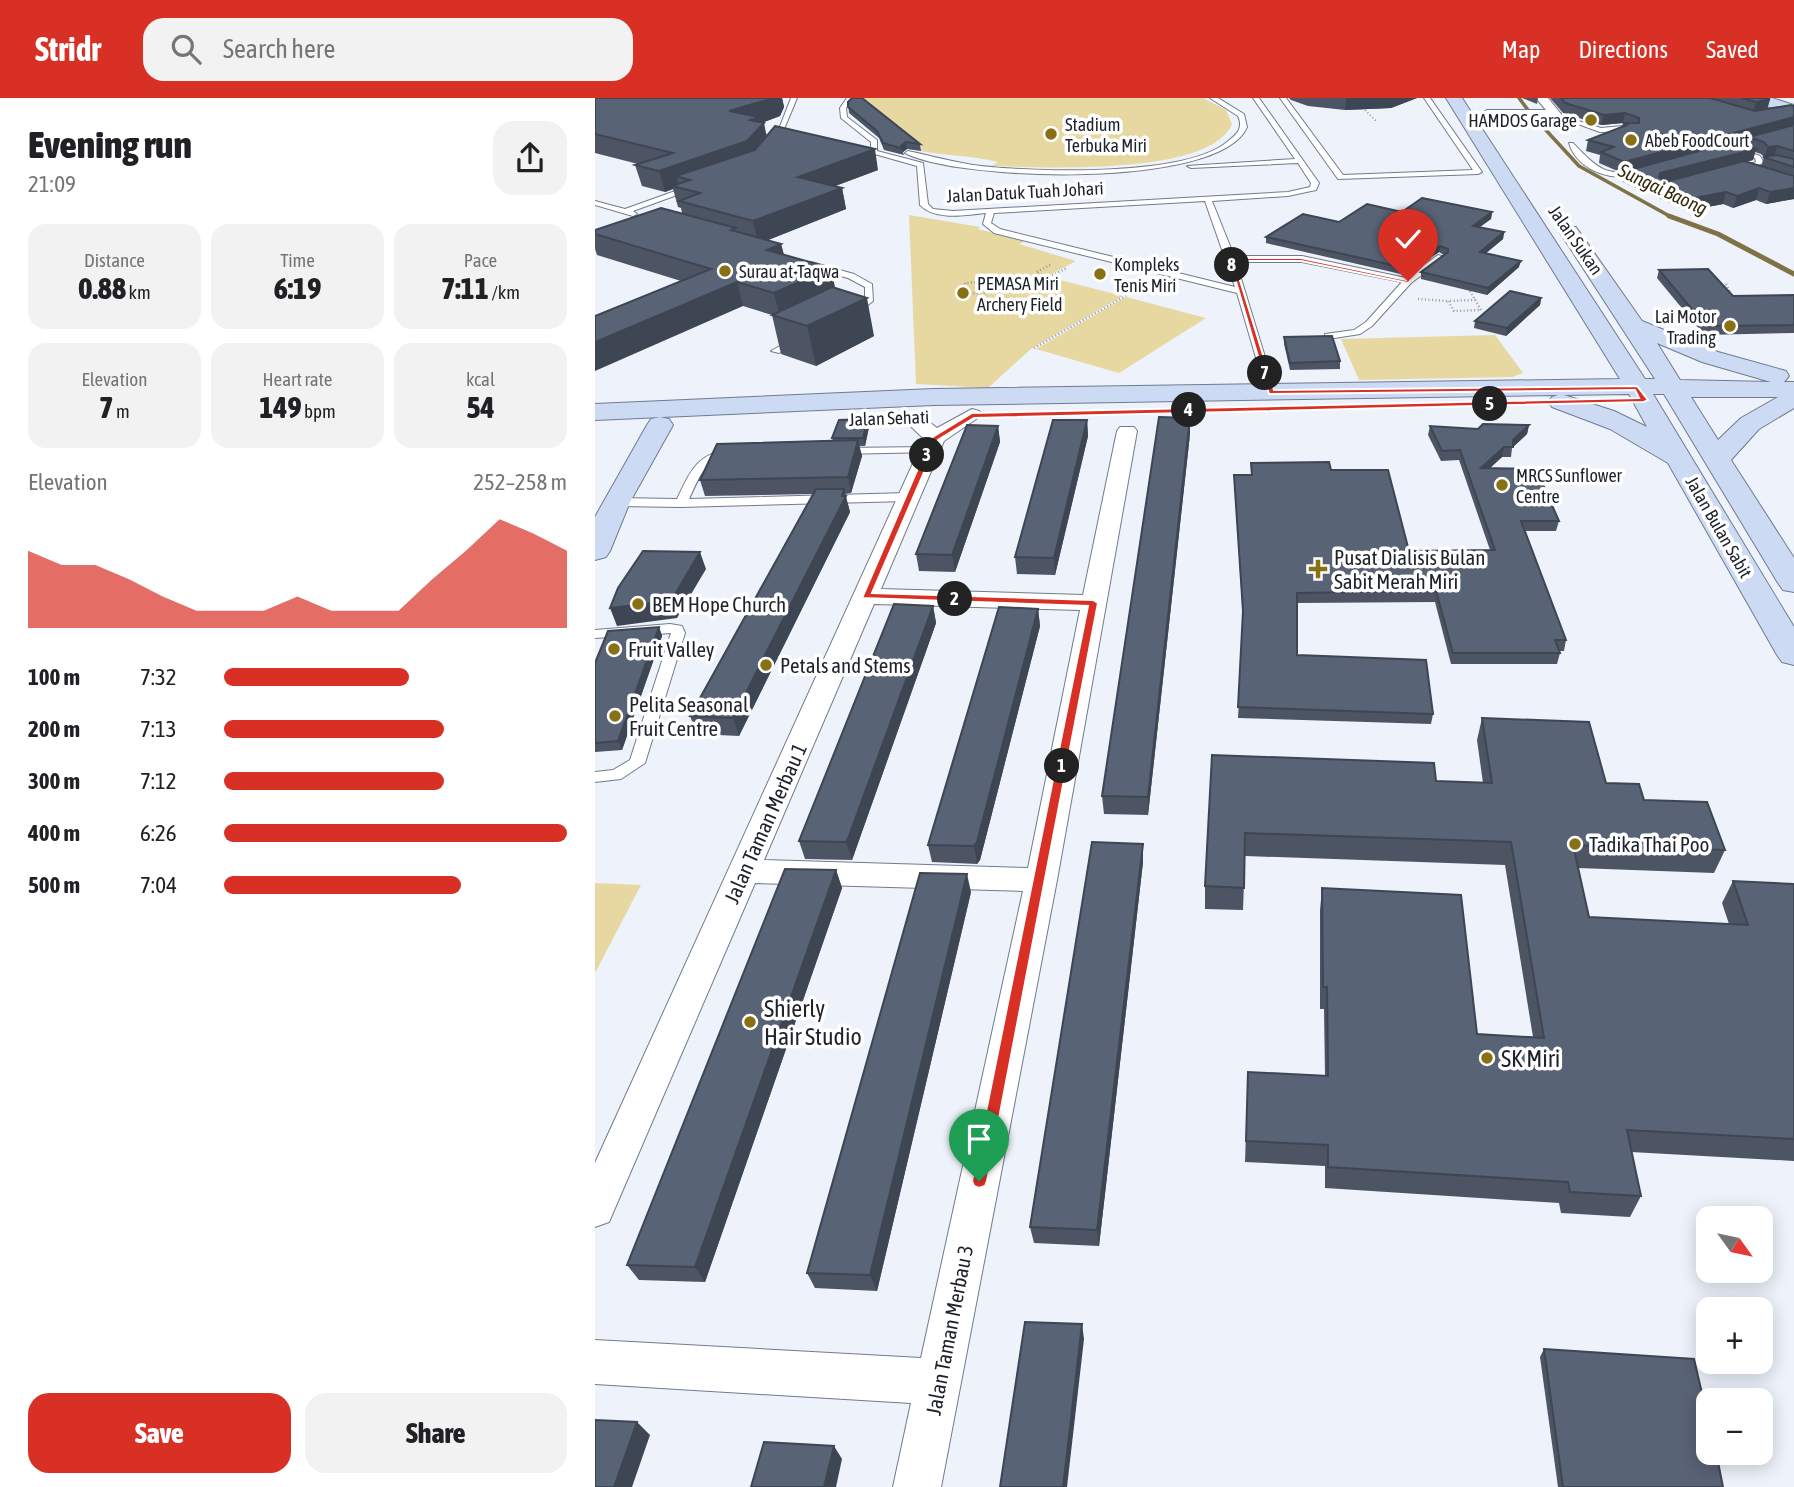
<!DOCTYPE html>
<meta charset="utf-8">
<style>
:root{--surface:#fff;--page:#f2f2f2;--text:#202124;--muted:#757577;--accent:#d93025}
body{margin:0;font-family:"Asap Condensed",sans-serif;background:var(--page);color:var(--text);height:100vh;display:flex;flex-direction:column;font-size:26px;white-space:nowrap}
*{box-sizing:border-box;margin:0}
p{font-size:23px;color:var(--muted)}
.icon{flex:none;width:38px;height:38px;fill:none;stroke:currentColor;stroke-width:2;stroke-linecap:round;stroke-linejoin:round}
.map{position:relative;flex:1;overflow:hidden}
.panel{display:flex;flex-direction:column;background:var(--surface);width:595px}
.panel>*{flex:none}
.needle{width:46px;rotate:123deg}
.buttons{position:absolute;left:1101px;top:1108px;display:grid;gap:14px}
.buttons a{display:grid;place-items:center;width:77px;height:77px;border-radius:14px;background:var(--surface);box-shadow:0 4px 18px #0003;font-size:35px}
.pin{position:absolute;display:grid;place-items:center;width:60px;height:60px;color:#fff;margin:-72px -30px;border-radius:50% 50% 50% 0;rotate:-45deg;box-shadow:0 0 7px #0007}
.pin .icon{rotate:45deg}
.km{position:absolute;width:35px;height:35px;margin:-18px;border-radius:50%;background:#222;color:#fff;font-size:19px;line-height:35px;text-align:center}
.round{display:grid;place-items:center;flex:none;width:74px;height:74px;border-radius:21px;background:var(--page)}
.summary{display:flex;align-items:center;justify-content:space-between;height:119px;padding:0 28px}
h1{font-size:38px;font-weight:800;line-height:52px}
.figures{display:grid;grid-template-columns:repeat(3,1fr);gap:10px;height:119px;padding:7px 28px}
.figures div{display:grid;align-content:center;border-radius:18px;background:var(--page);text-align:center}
.figures b{font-size:30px;font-weight:800}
.figures small{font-size:19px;font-weight:400}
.figures p{font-size:19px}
.chart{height:196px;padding:14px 28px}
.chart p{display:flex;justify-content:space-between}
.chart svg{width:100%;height:126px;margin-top:7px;fill:var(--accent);opacity:.7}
.cta{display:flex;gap:14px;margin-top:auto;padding:14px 28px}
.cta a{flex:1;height:80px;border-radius:21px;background:var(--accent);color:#fff;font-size:28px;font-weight:800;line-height:80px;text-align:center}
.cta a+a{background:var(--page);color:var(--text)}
ul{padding:0 28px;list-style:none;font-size:23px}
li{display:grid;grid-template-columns:112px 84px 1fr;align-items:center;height:52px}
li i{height:18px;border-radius:9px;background:var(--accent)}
header{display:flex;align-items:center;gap:42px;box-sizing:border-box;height:98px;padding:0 35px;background:var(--accent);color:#fff}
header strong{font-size:33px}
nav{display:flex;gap:38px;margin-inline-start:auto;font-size:24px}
.search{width:490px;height:63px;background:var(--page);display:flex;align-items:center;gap:18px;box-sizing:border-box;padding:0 24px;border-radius:21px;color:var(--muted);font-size:26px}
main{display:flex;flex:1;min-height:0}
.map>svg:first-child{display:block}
</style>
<header>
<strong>Stridr</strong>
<div class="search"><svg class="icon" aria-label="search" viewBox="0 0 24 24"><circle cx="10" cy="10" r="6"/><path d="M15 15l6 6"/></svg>Search here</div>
<nav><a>Map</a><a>Directions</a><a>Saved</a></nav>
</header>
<main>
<section class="panel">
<div class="summary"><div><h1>Evening run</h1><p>21:09</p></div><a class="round"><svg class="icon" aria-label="share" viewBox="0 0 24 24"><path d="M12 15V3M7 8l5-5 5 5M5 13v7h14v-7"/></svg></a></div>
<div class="figures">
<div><p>Distance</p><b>0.88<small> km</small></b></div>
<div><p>Time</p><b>6:19</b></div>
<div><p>Pace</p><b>7:11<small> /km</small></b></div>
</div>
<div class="figures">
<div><p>Elevation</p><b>7<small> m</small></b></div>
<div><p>Heart rate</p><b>149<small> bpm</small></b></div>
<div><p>kcal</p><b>54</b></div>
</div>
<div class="chart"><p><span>Elevation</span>252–258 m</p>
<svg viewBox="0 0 160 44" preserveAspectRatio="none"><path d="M0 44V17L10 22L20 22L30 27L40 33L50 38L60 38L70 38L80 33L90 38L100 38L110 38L120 27L130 17L140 6L150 11L160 17V44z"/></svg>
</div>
<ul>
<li><b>100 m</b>7:32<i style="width:54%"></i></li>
<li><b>200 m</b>7:13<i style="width:64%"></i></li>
<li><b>300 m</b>7:12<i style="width:64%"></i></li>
<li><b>400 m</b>6:26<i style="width:100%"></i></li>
<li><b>500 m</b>7:04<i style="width:69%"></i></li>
</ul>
<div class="cta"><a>Save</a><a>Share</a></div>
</section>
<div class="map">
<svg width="1199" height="1389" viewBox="0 0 1199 1389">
<rect width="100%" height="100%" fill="#edf2fb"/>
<g fill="#e7d8a1">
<path d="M264,0H608L631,12L637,26C615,79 445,69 396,68L403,64C375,57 349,58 321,52L328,49L275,32L257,17Z"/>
<polygon points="314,117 385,129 383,131 431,143 424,146 481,163 423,194 453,179 528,198 437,250 393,290 321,286"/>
<polygon points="531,199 611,220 524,275 441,251"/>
<polygon points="900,237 928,275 917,279 764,282 746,241"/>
<polygon points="0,785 46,787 0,875"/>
</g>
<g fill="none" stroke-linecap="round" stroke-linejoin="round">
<g stroke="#7e7246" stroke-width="3.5">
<polyline points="924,0 933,12"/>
<polyline points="937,17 984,68 1078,120"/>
</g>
<polyline stroke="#7e7246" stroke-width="5" points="1074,118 1123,136 1199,176"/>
<defs>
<g id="lane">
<polygon points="196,0 202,0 182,48 177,49"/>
<path d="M252,0H258L251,10L252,19L282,42V53L328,65L333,106L338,111L358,113L693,94L715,89L716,85L703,65L596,70L592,68L700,61L658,0H664L724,85L721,92L693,98L617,103L639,158H707L811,180L843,157L850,159L816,185L777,228L765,236L733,241L730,240V236L759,232L771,224L807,184L707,164H641L681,295L672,297L642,195L399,135L388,126L391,115C370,117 341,123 325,107L322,68L276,55V44L246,20L245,10ZM610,103L640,189L405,131L396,125L399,115Z"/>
<path d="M615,0H623L649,16L652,29C625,92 363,83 310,55L313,53C337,58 361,65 386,68C440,74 590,79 632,44C641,37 649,31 643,18Z"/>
<polygon points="685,0 691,0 748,77 878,72 829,0 835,0 887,74 883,76 743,81"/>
<polygon points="958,15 1006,30 1028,28 1041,33 1005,34 958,17"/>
<polygon points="1199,30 1199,34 1143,50 1165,58 1169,65 1141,74 1137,72 1161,64 1160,60 1138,51 1127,54 1124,52"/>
<path d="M974,45H978C1003,71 1011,80 1048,71L1052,73C1024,87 983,75 974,45Z"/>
<polygon points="97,87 104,89 38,113 42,116 38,118 0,107 0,103 30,111"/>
<polygon points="216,164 259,176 277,186 278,203 259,218 253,218 253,214 270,202 270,189 253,180 213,169 212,167"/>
<polygon points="201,239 209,241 184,255 176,253"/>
<polygon points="334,349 340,352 338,354 246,356 240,353 246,350"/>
<path d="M137,351L143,354L141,356C109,363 107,373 94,401L313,395L319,399L313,403L86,409L21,408L15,404L21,400L82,401C96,372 102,355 137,351Z"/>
<polygon points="75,526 87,528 90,535 50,665 26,681 0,684 0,674 18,672 35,662 76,535 0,540 0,532"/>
</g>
<g id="street">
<polygon points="941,0 953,0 966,16 964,19 892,20 886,16 892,12 951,12"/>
<path d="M377,311L384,313L387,317L349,343L286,491L488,497L522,333L525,329H539L542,333L462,782L346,1389H298L316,1305L0,1286V1242L326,1260L428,793L160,785L14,1124L0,1129V1065L329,341L306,319L309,315H323L342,330ZM279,506L485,512L433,770L169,762Z"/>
</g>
<g id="secondary">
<path d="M851,0H867L1050,281H1060L964,133L967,129H981L1047,223L1123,254L1191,273L1194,278L1189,284H1199V310L1164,331L1136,362L1199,460V494L1188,492L1183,485L1069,296H1058L1199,529V567L1187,564L1182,557L1073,365L1015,331L957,309L953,304L957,299L963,297L339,307L0,322V306L339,291L1025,281ZM1062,245L1107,264L1176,284L1085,282ZM1034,296L1052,329L1019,313L969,297ZM1096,299H1183L1146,320L1123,342Z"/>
<polygon points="1153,0 1177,0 1199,7 1199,17 1156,3"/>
<polygon points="65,319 74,321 78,327 35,404 15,453 11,459 0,462 0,419 52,327 56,321"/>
</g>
</defs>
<use href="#lane" stroke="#707b8e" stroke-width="2"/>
<use href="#street" stroke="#707b8e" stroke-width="2"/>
<use href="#secondary" stroke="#707b8e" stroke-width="2"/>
<polyline stroke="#959aa3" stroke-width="2" stroke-dasharray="1 2.5" stroke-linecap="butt" points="770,12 782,24"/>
<g stroke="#959aa3" stroke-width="2.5" stroke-dasharray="1 2.5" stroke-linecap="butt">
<polyline points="454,179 472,170"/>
<polygon points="422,181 424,192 372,196 370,185"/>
<polyline points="1131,186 1138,201"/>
<polyline points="424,192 449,178 441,174 457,166"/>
<polyline points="875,193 880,202"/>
<polyline points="823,201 853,203"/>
<polygon points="880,202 886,212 859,213 853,203"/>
<polyline points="439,250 529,199 543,186"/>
</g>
<use href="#lane" fill="#fff" fill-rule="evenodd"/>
<use href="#street" fill="#fff" fill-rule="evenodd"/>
<use href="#secondary" fill="#ccdaf4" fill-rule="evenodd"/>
</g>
<g fill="#4d5565" fill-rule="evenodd">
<polygon points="0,0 187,0 189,9 185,18 166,25 172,38 283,72 240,88 247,90 251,111 173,142 186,146 189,157 240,190 279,238 221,268 186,256 177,217 148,208 86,183 2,157 0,151 0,132 87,115 86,110 83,109 78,91 70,94 47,88 40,67 43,66 0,55"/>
<polygon points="694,0 822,0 796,10 750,12 713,8 696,2"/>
<polygon points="927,0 943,0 942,6"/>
<path d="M955,0H1170L1175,1L1172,11L1199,8V101L1171,106L1161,102L1138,110L1128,106L1092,113L1028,84L1030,74L1027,75L1004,65L1005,57L991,53L993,42L1027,29L1028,25L1006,27L968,15ZM1154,41L1151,48L1140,44ZM1160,54L1166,56L1169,59L1166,68L1151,64L1158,62Z"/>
<polygon points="253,4 325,46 326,53 312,51 308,54 309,57 289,52 284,40 254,15"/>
<polygon points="807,114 897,114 896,121 884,129 909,134 908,141 891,155 924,169 892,197 826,181 826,174 849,157 844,154 810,177 671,145 671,139"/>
<polygon points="1064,172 1138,198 1199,197 1199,235 1109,237 1062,180"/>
<polygon points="946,200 945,207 911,238 879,230 880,223"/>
<polygon points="689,239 745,263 745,271 695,272 689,246"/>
<polygon points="273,321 274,329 270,348 264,348 267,358 256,395 250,396 255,414 144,638 102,636 95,618 218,396 110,398 105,382 238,343 237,340"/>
<polygon points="492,322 493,338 460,477 422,476 420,459"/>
<polygon points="934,327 932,336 917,350 916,359 907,359 895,370 964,423 961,433 930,433 971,542 969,553 964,553 965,555 962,566 856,566 840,504 702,505 702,557 838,616 836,626 643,620 648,522 639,377 656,377 656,365 736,372 814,453 895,452 864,362 846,363 833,337 835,328 883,331"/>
<polygon points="403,328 405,344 360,474 324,473 321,456"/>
<polygon points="595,336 553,717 509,716 507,698"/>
<polygon points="338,508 341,525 257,762 210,761 204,743"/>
<polygon points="443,511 445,528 385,762 382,766 337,764 333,747"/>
<polygon points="64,529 67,538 27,652 0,654 0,565"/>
<polygon points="887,620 1011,685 1049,702 1130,752 1119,775 983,770 994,819 1134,826 1127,805 1138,783 1199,786 1199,1063 1036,1054 1046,1098 1035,1119 966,1115 964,1105 730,1090 730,1068 650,1064 653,974 730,978 729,911 725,911 725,812 727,790 882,936 938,939 910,767 650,758 648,812 610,811 610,788 617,657 841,683 888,685 882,642"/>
<polygon points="548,746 548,764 504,1148 439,1145 435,1129"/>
<polygon points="241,772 247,790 110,1184 44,1182 32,1167"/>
<polygon points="376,794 282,1193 220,1190 212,1175"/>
<polygon points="949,1251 1128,1389 963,1389 945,1259"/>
</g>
<g fill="#3e4553">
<polygon points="179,0 187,0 189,9 185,18 166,25 169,25 173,45 95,82 81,78 84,89 77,88 78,91 70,94 64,73 134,13"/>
<polygon points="751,0 822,0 796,10 750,12"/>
<polygon points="1175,1 1172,12 1158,14 1161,4"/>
<polygon points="1030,15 1028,25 1006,27 1009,17"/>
<polygon points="1199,19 1199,28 1154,39 1154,41 1033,73 1031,73 1030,74 1027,75 1029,64"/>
<polygon points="311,44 312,51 308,54 306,48"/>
<polygon points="1182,48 1179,59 1169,60 1173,49"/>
<polygon points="280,51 283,72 208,100 203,79"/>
<polygon points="1161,51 1158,62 1062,86 1061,91 1065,75"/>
<polygon points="247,90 251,111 163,146 158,123"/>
<polygon points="1164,90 1161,102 1138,110 1142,98"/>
<polygon points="1199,90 1199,101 1171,106 1175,94"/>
<polygon points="1131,94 1128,106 1092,113 1095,101"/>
<polygon points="897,114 896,121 877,135 878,128"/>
<polygon points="909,134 908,141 884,161 885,154"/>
<polygon points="186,146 192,169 172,152"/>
<polygon points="845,148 844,154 810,177 811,170"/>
<polygon points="926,163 924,169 892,197 893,190"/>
<polygon points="236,170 241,194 185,219 179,195"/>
<polygon points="142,184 148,208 0,273 0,244"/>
<polygon points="272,200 279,238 221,268 212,228"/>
<polygon points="946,200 945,207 911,238 912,230"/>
<polygon points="595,320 595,336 553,717 553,699"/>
<polygon points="273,321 274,329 270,348 268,340"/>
<polygon points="492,322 493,338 460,477 459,460"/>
<polygon points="934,327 932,336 917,350 918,342"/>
<polygon points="403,328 405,344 360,474 357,457"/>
<polygon points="263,342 267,358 256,395 253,379"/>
<polygon points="909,349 907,359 884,380 886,370"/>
<polygon points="249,391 255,414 144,638 138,620 247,398"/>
<polygon points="105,454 111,471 82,520 22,528 15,510"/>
<polygon points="338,508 341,525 257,762 251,744"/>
<polygon points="443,511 445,528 385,762 382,766 379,748"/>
<polygon points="64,529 67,538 27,652 23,643"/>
<polygon points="548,746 548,764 504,1148 502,1132"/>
<polygon points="241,772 247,790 110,1184 100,1169"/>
<polygon points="372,776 376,794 282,1193 275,1177"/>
<polygon points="487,1226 489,1241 472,1389 468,1389"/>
<polygon points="42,1324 55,1337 37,1389 19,1389"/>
<polygon points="239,1348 247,1361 241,1389 229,1389"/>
</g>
<g fill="#596376" stroke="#3e4553" stroke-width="2">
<polygon points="0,0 179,0 134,13 164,19 155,22 169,25 152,43 64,73 40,67 78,55 0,36"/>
<polygon points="257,0 267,0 325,46 311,44 306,48 308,51 288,45 282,33 253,9 253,4"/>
<polygon points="966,0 1115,0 1160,13 1196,7 1199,8 1199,19 1029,64 1006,54 1019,49 993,42 1032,27 1028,25 1044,25 1044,20 1030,15 1009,17 970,5"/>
<polygon points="1147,0 1170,0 1175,1 1161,4"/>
<polygon points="1199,27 1199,53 1182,48 1173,49 1169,44 1154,39"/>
<polygon points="180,28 280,51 203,79 247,90 158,123 84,103 105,95 77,88 95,82 81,78 160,52"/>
<polygon points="1137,44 1161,51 1065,75 1064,79 1070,84 1149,63 1199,78 1199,90 1175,94 1164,90 1142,98 1131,94 1095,101 1031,73"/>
<polygon points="1181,57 1199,61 1199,69 1168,59"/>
<polygon points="827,100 897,114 878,128 909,134 885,154 926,163 893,190 826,174 853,154 853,151 845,148 811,170 671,139 708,116 744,124 772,106 807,114"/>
<polygon points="66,110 141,130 136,132 186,146 172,152 236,170 179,195 142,184 0,244 0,218 116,171 0,136 0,132"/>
<polygon points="1113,171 1138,198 1199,197 1199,227 1111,228 1064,172"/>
<polygon points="237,189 272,200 212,228 177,217"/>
<polygon points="915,193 946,200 912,230 880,223"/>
<polygon points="737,238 745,263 695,265 689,239"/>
<polygon points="564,319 595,320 553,699 507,698"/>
<polygon points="273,321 268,340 237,340 244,322"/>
<polygon points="458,322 492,322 459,460 420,459"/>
<polygon points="888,326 934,327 918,342 918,349 909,349 886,370 941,371 964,423 926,423 971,542 960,542 965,555 858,555 841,493 702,495 702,557 831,562 838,616 643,609 648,513 639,377 657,377 656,365 734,364 736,372 793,372 814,453 900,452 865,352 847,353 835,328 883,331"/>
<polygon points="372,327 403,328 357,457 321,456"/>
<polygon points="263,342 253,379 105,382 122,346"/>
<polygon points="221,391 249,391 247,398 251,398 138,620 95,618"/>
<polygon points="48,453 105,454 76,503 15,510 23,490"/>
<polygon points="299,506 338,508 254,738 251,744 204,743"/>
<polygon points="404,509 443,511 382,744 379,748 333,747"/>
<polygon points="64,529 23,643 0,645 0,565 13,533"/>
<polygon points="887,620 994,624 1011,685 1044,686 1049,702 1112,704 1130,752 978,747 994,819 1153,827 1138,783 1199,786 1199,1041 1032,1032 1046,1098 975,1094 973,1084 733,1069 733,1047 651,1043 653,974 733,978 732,889 728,889 727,790 866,797 882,936 949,940 916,744 650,735 649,790 610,788 617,657 839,665 841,683 897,685"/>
<polygon points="497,744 548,746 502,1132 435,1129"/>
<polygon points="190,771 241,772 100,1169 32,1167"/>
<polygon points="325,775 372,776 275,1177 212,1175"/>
<polygon points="430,1224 487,1226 468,1389 405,1389"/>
<polygon points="949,1251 1099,1261 1113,1321 1113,1354 1121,1354 1128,1389 968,1389"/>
<polygon points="0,1322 42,1324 19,1389 0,1389"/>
<polygon points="169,1344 239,1348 229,1389 156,1389"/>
</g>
<polygon fill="#d93025" stroke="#fff" stroke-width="2" points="634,160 706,160 816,183 813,185 706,163 639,163 679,292 1042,288 1053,302 1049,304 379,320 343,342 277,495 498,502 503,505 392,1083 390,1088 384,1090 379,1088 377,1083 493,508 267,500 336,340 377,315 1044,300 1040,292 674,296"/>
<g fill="#877112" stroke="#fff" stroke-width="2.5">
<circle cx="996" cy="22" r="7"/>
<circle cx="456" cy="36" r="7"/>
<circle cx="1036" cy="42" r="7"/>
<circle cx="130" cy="173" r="7"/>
<circle cx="505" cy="176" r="7"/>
<circle cx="368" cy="195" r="7"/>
<circle cx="1135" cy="228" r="7"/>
<circle cx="907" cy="387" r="7"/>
<path d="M719.5 460.5h7v7h7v7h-7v7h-7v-7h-7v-7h7z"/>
<circle cx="43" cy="506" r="7"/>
<circle cx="19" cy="551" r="7"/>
<circle cx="171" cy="567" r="7"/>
<circle cx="20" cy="618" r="7"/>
<circle cx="980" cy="746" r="7"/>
<circle cx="155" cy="924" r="7"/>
<circle cx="892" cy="960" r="7"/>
</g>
<g text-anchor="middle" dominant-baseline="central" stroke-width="7" stroke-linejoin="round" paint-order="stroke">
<g font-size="18" fill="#1e232b" stroke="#fff" text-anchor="start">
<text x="982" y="22" text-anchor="end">HAMDOS Garage</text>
<text x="470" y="26">Stadium<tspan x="470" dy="21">Terbuka Miri</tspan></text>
<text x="1050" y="42">Abeb FoodCourt</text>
<text x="519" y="166">Kompleks<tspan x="519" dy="21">Tenis Miri</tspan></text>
<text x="144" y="173">Surau at-Taqwa</text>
<text x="382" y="185">PEMASA Miri<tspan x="382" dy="21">Archery Field</tspan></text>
<text x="1121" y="218" text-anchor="end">Lai Motor<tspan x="1121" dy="21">Trading</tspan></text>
<text x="921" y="377">MRCS Sunflower<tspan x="921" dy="21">Centre</tspan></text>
</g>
<g font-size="18" fill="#1e232b" stroke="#fff">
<text transform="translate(430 94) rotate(-3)">Jalan Datuk Tuah Johari</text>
<text transform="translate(981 142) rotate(55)">Jalan Sukan</text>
<text transform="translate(294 320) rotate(-2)">Jalan Sehati</text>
<text transform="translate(1124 429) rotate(60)">Jalan Bulan Sabit</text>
</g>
<g font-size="19" font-style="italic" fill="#342c0d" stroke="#fff">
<text transform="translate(1068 91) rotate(25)">Sungai Baong</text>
</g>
<g font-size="21" fill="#1e232b" stroke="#fff" text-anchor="start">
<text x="739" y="459">Pusat Dialisis Bulan<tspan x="739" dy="24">Sabit Merah Miri</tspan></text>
<text x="57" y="506">BEM Hope Church</text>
<text x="33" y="551">Fruit Valley</text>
<text x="185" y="567">Petals and Stems</text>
<text x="34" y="606">Pelita Seasonal<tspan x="34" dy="24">Fruit Centre</tspan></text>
<text x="994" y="746">Tadika Thai Poo</text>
</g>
<g font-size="21" fill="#1e232b" stroke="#fff">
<text transform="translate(170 725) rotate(-66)">Jalan Taman Merbau 1</text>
<text transform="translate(354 1232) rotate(-79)">Jalan Taman Merbau 3</text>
</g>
<g font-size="24" fill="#1e232b" stroke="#fff" text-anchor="start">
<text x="169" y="910">Shierly<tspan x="169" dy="28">Hair Studio</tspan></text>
<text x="906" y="960">SK Miri</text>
</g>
</g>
</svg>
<div class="buttons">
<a><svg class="needle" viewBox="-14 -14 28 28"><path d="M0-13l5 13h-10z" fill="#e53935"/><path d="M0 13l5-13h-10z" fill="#757577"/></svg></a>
<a>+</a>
<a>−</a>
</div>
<div class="pin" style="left:384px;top:1083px;background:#1e9e55"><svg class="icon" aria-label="arrive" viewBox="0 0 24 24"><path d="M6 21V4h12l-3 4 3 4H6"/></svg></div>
<div class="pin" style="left:813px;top:183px;background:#d93025"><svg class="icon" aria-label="check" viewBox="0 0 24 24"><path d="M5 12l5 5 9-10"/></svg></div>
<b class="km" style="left:467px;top:668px">1</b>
<b class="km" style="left:360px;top:501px">2</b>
<b class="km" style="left:332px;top:357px">3</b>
<b class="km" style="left:594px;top:312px">4</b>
<b class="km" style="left:895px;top:306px">5</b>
<b class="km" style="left:670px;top:275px">7</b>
<b class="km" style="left:637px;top:167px">8</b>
</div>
</main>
